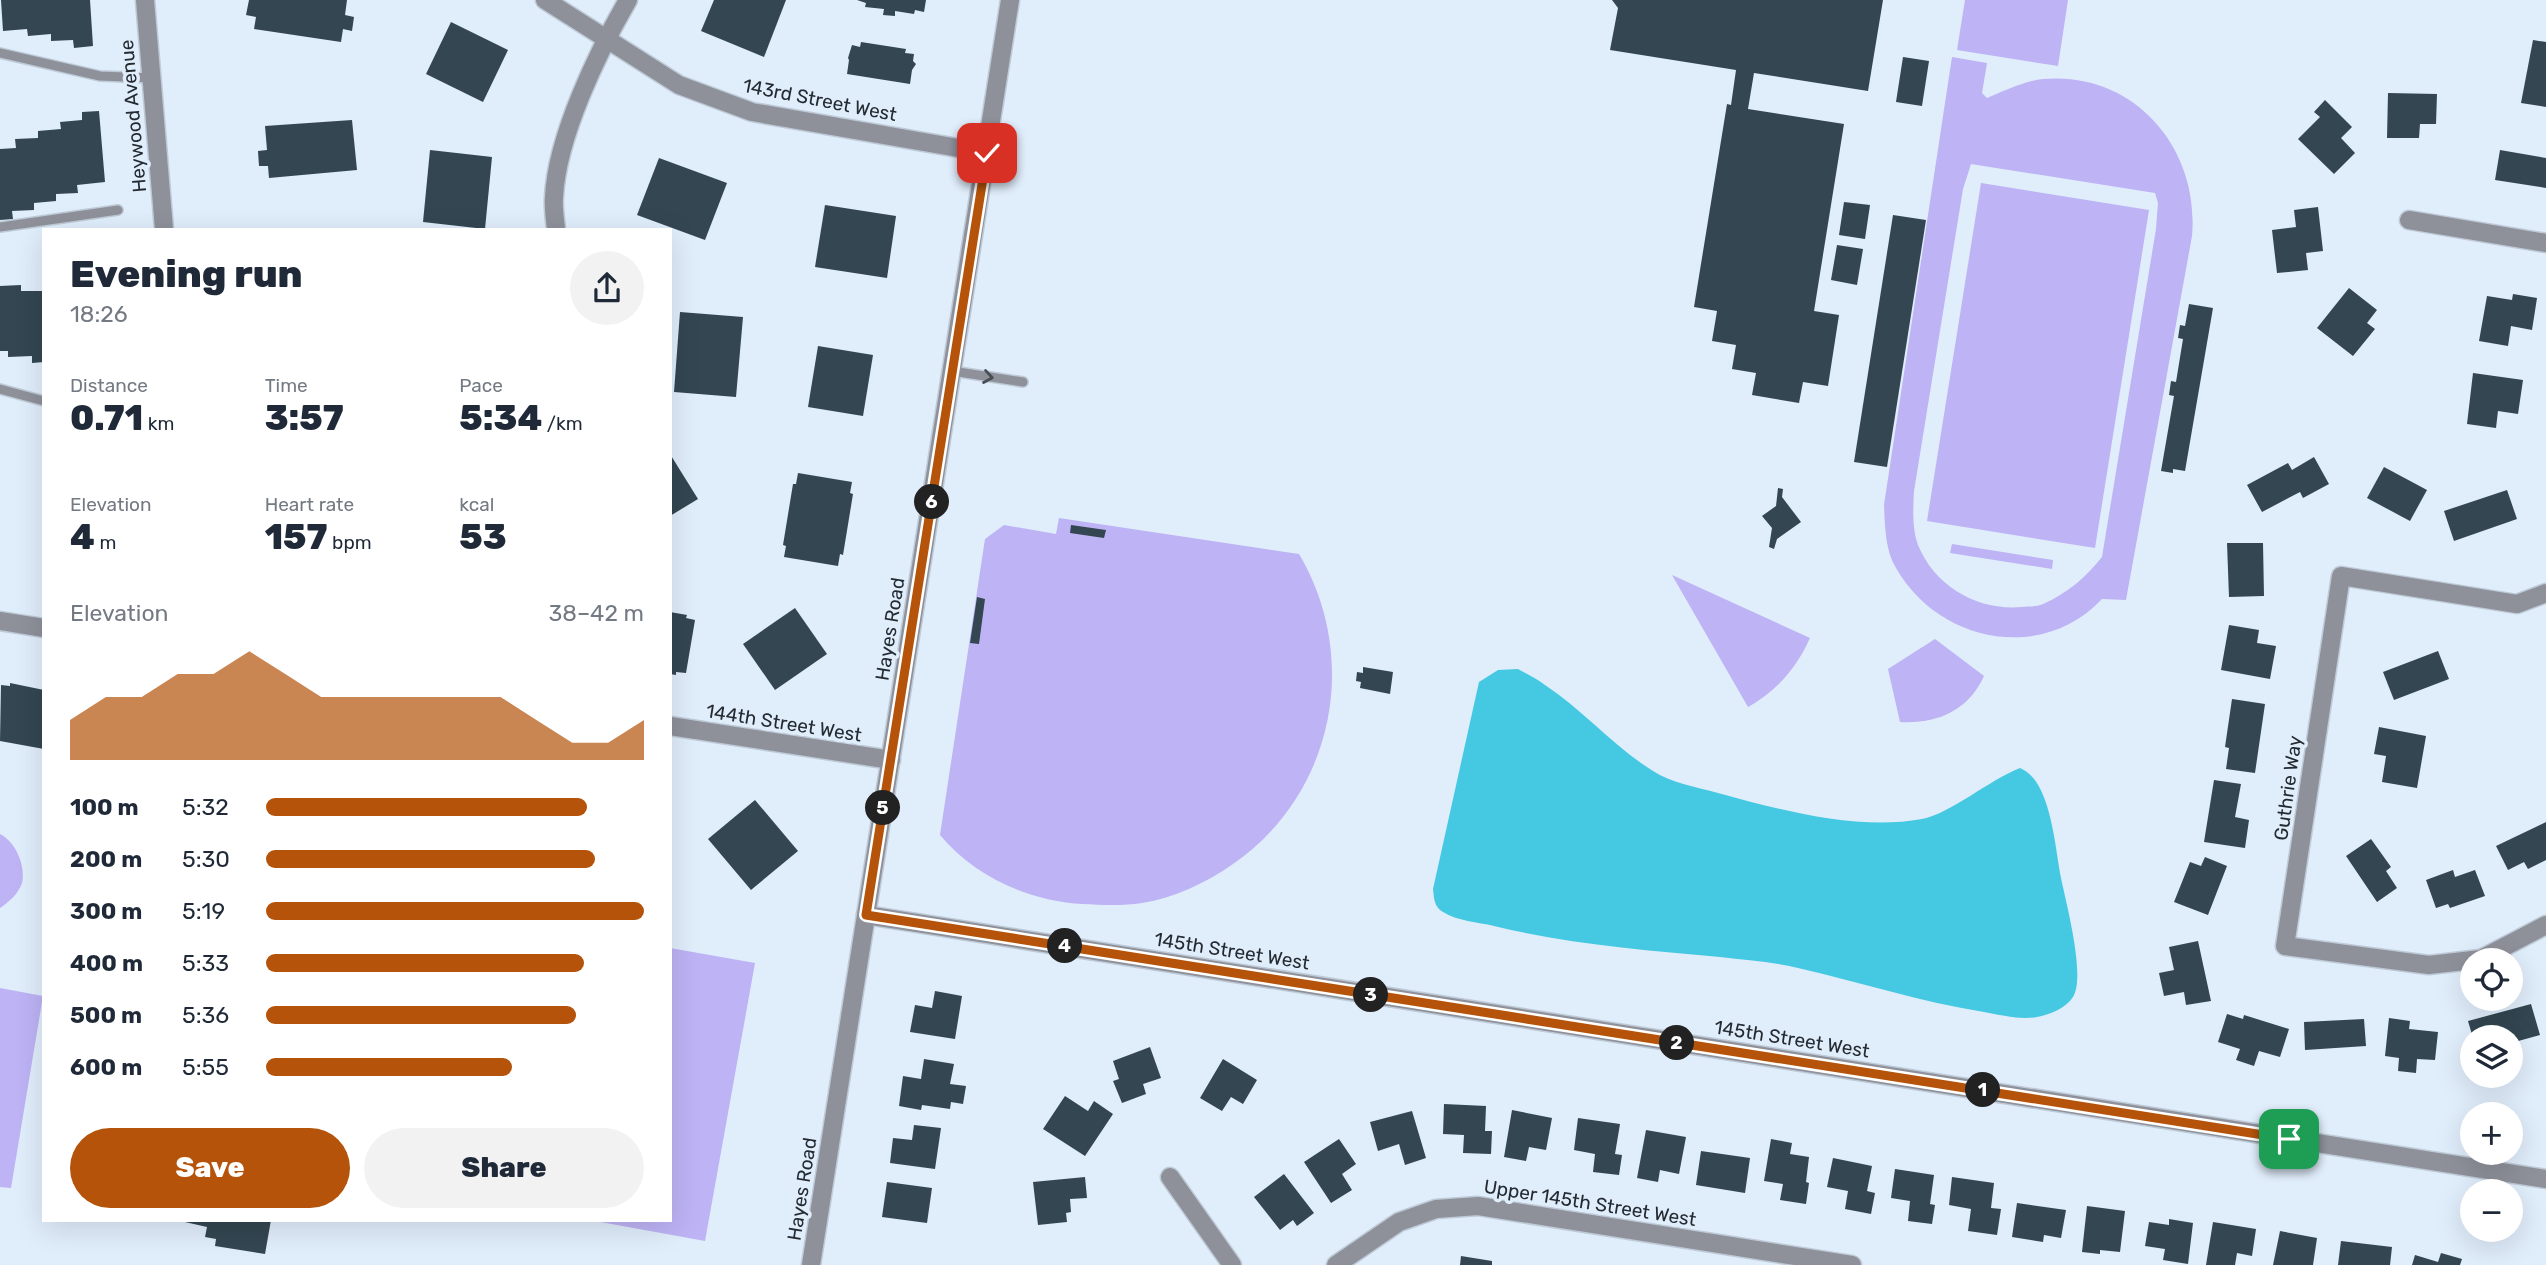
<!DOCTYPE html>
<meta charset="utf-8">
<style>
:root{--surface:#fff;--page:#f2f2f3;--text:#1f2937;--muted:#747a83;--accent:#b45309}
body{margin:0;font-family:Rubik,sans-serif;background:var(--page);color:var(--text);height:100vh;display:flex;flex-direction:column;font-size:26px;white-space:nowrap}
*{box-sizing:border-box;margin:0}
p{font-size:23px;color:var(--muted)}
.icon{flex:none;width:38px;height:38px;fill:none;stroke:currentColor;stroke-width:2;stroke-linecap:round;stroke-linejoin:round}
.map{position:relative;flex:1;overflow:hidden}
.panel{position:absolute;left:42px;top:228px;width:630px;height:994px;display:flex;flex-direction:column;background:var(--surface);border-radius:0px;box-shadow:0 7px 28px #0002}
.panel>*{flex:none}
.tools{position:absolute;left:2460px;top:948px;display:grid;gap:14px}
.tools a{display:grid;place-items:center;width:63px;height:63px;border-radius:50%;background:var(--surface);box-shadow:0 7px 28px #0002;font-size:35px}
.pin{position:absolute;display:grid;place-items:center;width:60px;height:60px;color:#fff;margin:-30px;border-radius:14px;box-shadow:0 4px 10px #0006}
.km{position:absolute;width:35px;height:35px;margin:-18px;border-radius:50%;background:#222;color:#fff;font-size:19px;line-height:35px;text-align:center}
.round{display:grid;place-items:center;flex:none;width:74px;height:74px;border-radius:37px;background:var(--page)}
.headline{display:flex;align-items:center;justify-content:space-between;height:119px;padding:0 28px}
h1{font-size:38px;font-weight:800;line-height:52px}
.stats{display:grid;grid-template-columns:repeat(3,1fr);gap:10px;height:119px;padding:7px 28px}
.stats div{display:grid;align-content:center}
.stats b{font-size:35px;font-weight:800}
.stats small{font-size:19px;font-weight:400}
.stats p{font-size:19px}
.chart{height:196px;padding:14px 28px}
.chart p{display:flex;justify-content:space-between}
.chart svg{width:100%;height:126px;margin-top:7px;fill:var(--accent);opacity:.7}
.button{display:flex;gap:14px;margin-top:auto;padding:14px 28px}
.button a{flex:1;height:80px;border-radius:42px;background:var(--accent);color:#fff;font-size:28px;font-weight:800;line-height:80px;text-align:center}
.button a+a{background:var(--page);color:var(--text)}
ul{padding:0 28px;list-style:none;font-size:23px}
li{display:grid;grid-template-columns:112px 84px 1fr;align-items:center;height:52px}
li i{height:18px;border-radius:9px;background:var(--accent)}
.map>svg:first-child{display:block}
</style>
<div class="map">
<svg width="2546" height="1265" viewBox="0 0 2546 1265">
<rect width="100%" height="100%" fill="#e0edfb"/>
<g fill="#bdb3f5" fill-rule="evenodd">
<polygon points="1965,0 2068,0 2058,66 1957,50"/>
<path d="M1952,57L1987,63L1982,93L1987,98C2004,91 2024,81 2043,79C2134,71 2200,148 2192,236L2126,600L2102,599C2042,663 1939,643 1896,568C1885,550 1885,526 1884,505ZM1971,164L2155,193L2158,203L2156,229L2102,557C2086,577 2068,593 2043,604C2037,607 2029,606 2022,607C1978,611 1935,587 1918,545C1912,528 1913,509 1914,491L1963,189Z"/>
<polygon points="1981,183 2149,210 2095,548 1927,521"/>
<path d="M1059,518L1299,554C1361,659 1334,794 1233,864C1206,883 1174,898 1142,903C1123,906 1102,905 1083,904C1029,901 975,877 940,835L985,539L1004,525L1056,534Z"/>
<polygon points="1952,544 2053,560 2052,569 1950,553"/>
<path d="M1672,575L1810,638C1797,667 1777,691 1748,707Z"/>
<path d="M1935,639L1984,676C1968,711 1937,724 1900,722L1888,669Z"/>
<path d="M0,834C15,841 26,866 22,883C18,894 9,902 0,908Z"/>
<polygon points="670,948 755,963 705,1241 595,1221 670,1220"/>
<polygon points="0,988 43,996 11,1188 0,1187"/>
</g>
<path fill="#45c8e2" d="M1518,669C1527,674 1537,679 1545,685C1583,710 1614,747 1653,771C1672,783 1696,787 1718,793C1780,810 1858,831 1922,819C1950,814 1989,780 2020,768C2051,780 2055,848 2061,878C2066,903 2086,976 2073,997C2066,1008 2049,1015 2037,1017C2020,1020 2001,1015 1984,1012C1921,1002 1860,982 1798,968C1773,962 1746,960 1720,957C1644,950 1568,944 1494,926C1478,922 1457,921 1443,912C1434,907 1434,898 1433,889L1479,682L1498,670Z"/>
<g fill="#334651">
<polygon points="1,0 90,0 93,46 74,48 73,40 51,41 51,34 28,36 27,29 3,31"/>
<polygon points="249,0 347,0 345,15 354,17 352,31 343,29 341,42 254,29 256,17 246,15"/>
<polygon points="714,0 786,0 764,57 701,31"/>
<polygon points="857,0 926,0 924,12 915,10 914,14 895,11 895,16 883,15 884,9 865,7 866,3"/>
<polygon points="1612,0 1883,0 1868,91 1754,73 1748,109 1844,124 1814,311 1839,315 1828,386 1803,382 1799,403 1752,395 1756,373 1732,369 1736,345 1712,341 1717,311 1694,307 1727,104 1731,105 1736,70 1610,50 1618,8"/>
<polygon points="451,22 508,50 483,102 426,74"/>
<polygon points="2533,40 2546,42 2546,107 2521,103"/>
<polygon points="861,42 906,49 905,53 914,54 913,61 916,64 912,70 910,84 847,74 849,60 848,58 852,45 860,47"/>
<polygon points="1903,57 1929,61 1922,106 1896,102"/>
<polygon points="2388,93 2437,94 2436,124 2420,124 2419,138 2387,138"/>
<polygon points="2325,100 2352,127 2341,138 2355,153 2334,174 2298,139 2320,117 2314,112"/>
<polygon points="99,111 105,182 77,185 78,193 56,194 56,201 34,203 34,210 12,211 13,219 0,220 0,149 16,148 15,139 38,138 38,131 61,129 60,122 82,120 82,112"/>
<polygon points="352,120 357,170 269,178 268,166 259,166 258,151 267,150 265,126"/>
<polygon points="430,150 492,157 485,229 423,222"/>
<polygon points="2500,150 2546,158 2546,188 2495,180"/>
<polygon points="659,158 727,183 705,240 637,215"/>
<polygon points="1844,202 1870,205 1865,239 1839,235"/>
<polygon points="825,205 896,216 887,278 815,267"/>
<polygon points="2318,207 2323,251 2306,253 2308,270 2277,273 2272,230 2296,227 2294,210"/>
<polygon points="1893,215 1926,220 1887,467 1854,462"/>
<polygon points="1837,245 1863,249 1857,285 1831,280"/>
<polygon points="21,285 21,291 43,291 44,362 32,363 32,356 8,357 8,351 0,351 0,286"/>
<polygon points="2349,288 2377,310 2367,323 2375,329 2353,356 2317,328"/>
<polygon points="2513,294 2537,298 2532,330 2511,326 2508,346 2479,341 2487,296 2512,300"/>
<polygon points="2189,304 2213,308 2185,471 2173,469 2173,473 2161,471 2174,396 2169,395 2171,381 2176,382 2183,339 2178,338 2180,325 2185,326"/>
<polygon points="680,312 743,317 736,397 674,392"/>
<polygon points="818,346 873,355 863,416 808,407"/>
<polygon points="2473,373 2523,380 2518,414 2498,411 2496,428 2467,424"/>
<polygon points="670,454 698,499 670,516"/>
<polygon points="2314,457 2329,484 2303,498 2300,492 2262,512 2247,485 2288,463 2292,470"/>
<polygon points="2384,467 2427,490 2410,521 2367,498"/>
<polygon points="798,473 852,482 850,493 853,494 843,555 840,554 838,566 784,557 786,546 783,545 793,484 796,484"/>
<polygon points="1778,488 1783,489 1782,497 1801,522 1777,539 1774,549 1769,547 1772,528 1762,516 1776,506"/>
<polygon points="2507,490 2517,519 2454,541 2444,511"/>
<polygon points="1071,525 1106,530 1104,538 1070,533"/>
<polygon points="2227,543 2263,543 2264,596 2229,597"/>
<polygon points="977,597 985,599 979,644 970,643"/>
<polygon points="795,608 827,654 775,690 743,644"/>
<polygon points="670,612 687,615 686,618 695,620 686,673 676,672 676,675 670,674"/>
<polygon points="2229,625 2259,630 2257,643 2276,646 2270,679 2221,670"/>
<polygon points="2438,651 2449,679 2394,700 2383,672"/>
<polygon points="1363,667 1393,672 1390,694 1360,688 1361,682 1356,681 1357,672 1363,673"/>
<polygon points="10,683 44,690 44,749 0,741 1,685 10,686"/>
<polygon points="2232,699 2265,704 2255,773 2226,769 2229,748 2225,747"/>
<polygon points="2379,727 2426,736 2417,788 2382,782 2386,756 2374,754"/>
<polygon points="2214,780 2241,784 2235,817 2249,820 2245,848 2204,842"/>
<polygon points="755,800 798,851 751,890 708,839"/>
<polygon points="2546,822 2546,860 2528,869 2524,862 2508,870 2496,846"/>
<polygon points="2371,839 2391,867 2386,871 2397,888 2377,902 2346,856"/>
<polygon points="2205,857 2227,866 2208,915 2174,902 2190,862 2201,866"/>
<polygon points="2453,870 2455,877 2475,870 2485,896 2450,908 2448,904 2436,908 2426,880"/>
<polygon points="2198,941 2211,1001 2186,1005 2184,992 2164,996 2159,973 2174,970 2169,947"/>
<polygon points="935,991 962,996 955,1039 910,1032 915,1005 932,1008"/>
<polygon points="2531,1004 2540,1035 2511,1043 2511,1038 2473,1038 2468,1021"/>
<polygon points="2227,1014 2243,1019 2244,1015 2289,1029 2280,1057 2259,1051 2254,1066 2236,1060 2240,1049 2218,1042"/>
<polygon points="2389,1018 2410,1021 2409,1029 2438,1032 2435,1060 2417,1059 2416,1073 2398,1071 2399,1058 2385,1056"/>
<polygon points="2364,1019 2366,1046 2305,1050 2304,1022"/>
<polygon points="1150,1047 1161,1078 1143,1084 1146,1094 1122,1103 1113,1081 1119,1079 1113,1061"/>
<polygon points="924,1059 954,1064 950,1084 966,1086 963,1104 951,1102 950,1109 922,1105 921,1110 899,1106 903,1076 921,1079"/>
<polygon points="1223,1059 1257,1080 1243,1104 1231,1097 1222,1111 1200,1098"/>
<polygon points="1065,1096 1088,1111 1094,1101 1113,1114 1085,1156 1043,1129"/>
<polygon points="1444,1104 1486,1106 1485,1131 1492,1131 1491,1154 1463,1153 1464,1135 1443,1134"/>
<polygon points="1512,1110 1552,1118 1546,1150 1529,1147 1526,1161 1504,1157"/>
<polygon points="1412,1111 1426,1158 1405,1165 1399,1144 1378,1151 1370,1122"/>
<polygon points="1578,1118 1620,1124 1615,1154 1622,1155 1619,1175 1593,1172 1595,1154 1574,1150"/>
<polygon points="914,1125 941,1128 935,1169 890,1163 893,1138 912,1140"/>
<polygon points="1646,1130 1686,1137 1679,1174 1660,1170 1658,1182 1637,1178"/>
<polygon points="1339,1139 1356,1164 1342,1174 1352,1190 1331,1203 1304,1162"/>
<polygon points="1771,1139 1792,1143 1790,1154 1809,1157 1806,1182 1809,1183 1806,1204 1780,1200 1783,1184 1764,1181"/>
<polygon points="1701,1151 1750,1158 1745,1193 1696,1185"/>
<polygon points="1833,1158 1872,1166 1867,1191 1875,1193 1871,1214 1845,1209 1848,1191 1827,1187"/>
<polygon points="1895,1169 1934,1175 1930,1204 1935,1205 1932,1224 1908,1221 1910,1201 1891,1198"/>
<polygon points="1284,1174 1314,1213 1297,1226 1293,1220 1280,1230 1254,1197"/>
<polygon points="1085,1177 1087,1198 1070,1199 1071,1212 1066,1213 1067,1222 1038,1225 1033,1182"/>
<polygon points="1952,1177 1994,1183 1991,1208 2001,1209 1997,1235 1968,1231 1971,1209 1949,1205"/>
<polygon points="887,1182 932,1188 927,1223 882,1217"/>
<polygon points="2017,1203 2066,1210 2061,1238 2044,1235 2043,1242 2012,1237"/>
<polygon points="2087,1206 2125,1211 2120,1252 2100,1250 2100,1254 2082,1252"/>
<polygon points="2169,1219 2193,1223 2188,1264 2163,1260 2165,1249 2145,1246 2149,1222 2169,1225"/>
<polygon points="176,1220 271,1220 265,1254 215,1246 216,1239 205,1237 207,1227"/>
<polygon points="2213,1222 2256,1229 2252,1256 2237,1253 2235,1265 2206,1265"/>
<polygon points="2280,1231 2317,1238 2313,1265 2273,1265"/>
<polygon points="2341,1241 2392,1247 2390,1265 2338,1265"/>
<polygon points="2441,1253 2462,1259 2460,1265 2412,1265 2415,1255 2438,1262"/>
<polygon points="1461,1256 1492,1261 1492,1265 1460,1265"/>
</g>
<g fill="none" stroke-linecap="round" stroke-linejoin="round">
<defs>
<g id="service">
<polyline points="0,53 100,76 151,78"/>
<polyline points="0,227 118,210"/>
<polyline points="952,371 1023,382"/>
<polyline points="0,389 44,401"/>
</g>
<g id="minor">
<polyline points="145,0 164,229"/>
<polyline points="545,0 679,85 752,112 987,153"/>
<polyline points="2409,220 2546,243"/>
<path d="M556,229C555,219 553,207 554,197C557,136 598,52 628,0"/>
<polyline points="2546,593 2517,604 2341,576 2285,946 2429,965 2481,959 2546,925"/>
<polyline points="0,621 44,628"/>
<polyline points="670,726 891,760"/>
<polyline points="1170,1177 1232,1265"/>
<polyline points="1336,1265 1399,1222 1436,1209 1478,1206 1852,1265"/>
</g>
<g id="tertiary">
<polyline points="866,915 2546,1179"/>
<polyline points="811,1265 1010,0"/>
</g>
</defs>
<use href="#service" stroke="#becad7" stroke-width="12"/>
<use href="#minor" stroke="#becad7" stroke-width="21"/>
<use href="#tertiary" stroke="#becad7" stroke-width="21"/>
<use href="#service" stroke="#8e919a" stroke-width="9"/>
<use href="#minor" stroke="#8e919a" stroke-width="18"/>
<use href="#tertiary" stroke="#8e919a" stroke-width="18"/>
</g>
<defs><path id="oneway-chevron" d="M-2-3.5L2.5 0L-2 3.5" fill="none" stroke-width="1.6" stroke-linecap="round" stroke-linejoin="round" transform="scale(1.75)"/></defs>
<use stroke="#494e56" href="#oneway-chevron" transform="translate(988 377) rotate(9)"/>
<g fill="none" stroke-linecap="round" stroke-linejoin="round">
<defs>
<polyline id="route" points="987,153 866,915 2289,1139"/>
</defs>
<use href="#route" stroke="#fff" stroke-width="14"/>
<use href="#route" stroke="#b45309" stroke-width="9"/>
</g>
<g text-anchor="middle" dominant-baseline="central" stroke-width="7" stroke-linejoin="round" paint-order="stroke">
<g font-size="19" fill="#242a31" stroke="#e0edfb">
<text transform="translate(820 100) rotate(11)">143rd Street West</text>
<text transform="translate(133 116) rotate(-95)">Heywood Avenue</text>
<text transform="translate(890 629) rotate(-81)">Hayes Road</text>
<text transform="translate(784 723) rotate(9)">144th Street West</text>
<text transform="translate(2288 788) rotate(-82)">Guthrie Way</text>
<text transform="translate(1232 951) rotate(9)">145th Street West</text>
<text transform="translate(1792 1039) rotate(9)">145th Street West</text>
<text transform="translate(802 1189) rotate(-81)">Hayes Road</text>
<text transform="translate(1590 1203) rotate(9)">Upper 145th Street West</text>
</g>
</g>
</svg>
<div class="tools">
<a><svg class="icon" aria-label="locate" viewBox="0 0 24 24"><circle cx="12" cy="12" r="6"/><path d="M12 2v4M12 18v4M2 12h4M18 12h4"/></svg></a>
<a><svg class="icon" aria-label="layers" viewBox="0 0 24 24"><path d="M12 4l9 5-9 5-9-5zM3 14l9 5 9-5"/></svg></a>
<a>+</a>
<a>−</a>
</div>
<div class="pin" style="left:2289px;top:1139px;background:#1e9e55"><svg class="icon" aria-label="arrive" viewBox="0 0 24 24"><path d="M6 21V4h12l-3 4 3 4H6"/></svg></div>
<div class="pin" style="left:987px;top:153px;background:#d93025"><svg class="icon" aria-label="check" viewBox="0 0 24 24"><path d="M5 12l5 5 9-10"/></svg></div>
<b class="km" style="left:1983px;top:1090px">1</b>
<b class="km" style="left:1677px;top:1043px">2</b>
<b class="km" style="left:1371px;top:995px">3</b>
<b class="km" style="left:1065px;top:946px">4</b>
<b class="km" style="left:883px;top:808px">5</b>
<b class="km" style="left:932px;top:502px">6</b>
<section class="panel">
<div class="headline"><div><h1>Evening run</h1><p>18:26</p></div><a class="round"><svg class="icon" aria-label="share" viewBox="0 0 24 24"><path d="M12 15V3M7 8l5-5 5 5M5 13v7h14v-7"/></svg></a></div>
<div class="stats">
<div><p>Distance</p><b>0.71<small> km</small></b></div>
<div><p>Time</p><b>3:57</b></div>
<div><p>Pace</p><b>5:34<small> /km</small></b></div>
</div>
<div class="stats">
<div><p>Elevation</p><b>4<small> m</small></b></div>
<div><p>Heart rate</p><b>157<small> bpm</small></b></div>
<div><p>kcal</p><b>53</b></div>
</div>
<div class="chart"><p><span>Elevation</span>38–42 m</p>
<svg viewBox="0 0 160 44" preserveAspectRatio="none"><path d="M0 44V30L10 22L20 22L30 14L40 14L50 6L60 14L70 22L80 22L90 22L100 22L110 22L120 22L130 30L140 38L150 38L160 30V44z"/></svg>
</div>
<ul>
<li><b>100 m</b>5:32<i style="width:85%"></i></li>
<li><b>200 m</b>5:30<i style="width:87%"></i></li>
<li><b>300 m</b>5:19<i style="width:100%"></i></li>
<li><b>400 m</b>5:33<i style="width:84%"></i></li>
<li><b>500 m</b>5:36<i style="width:82%"></i></li>
<li><b>600 m</b>5:55<i style="width:65%"></i></li>
</ul>
<div class="button"><a>Save</a><a>Share</a></div>
</section>
</div>
